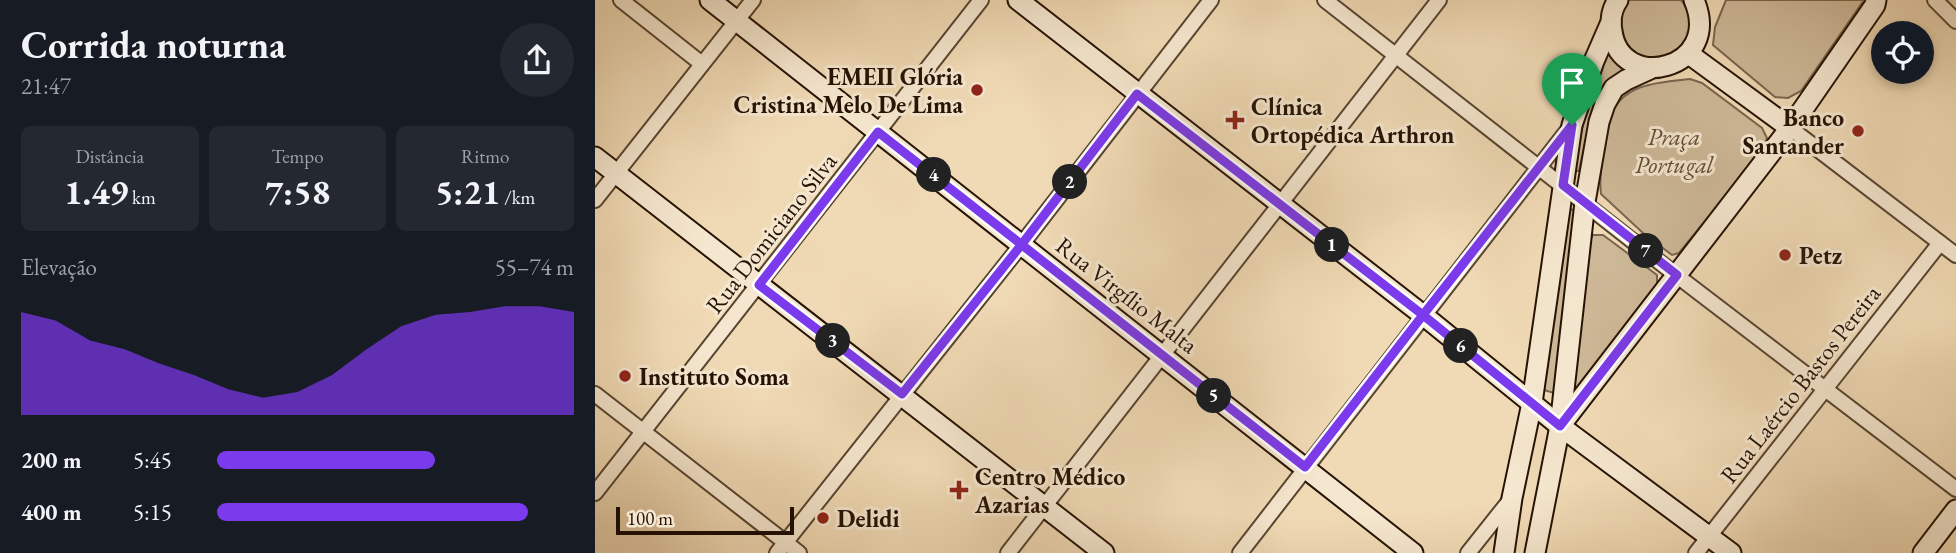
<!DOCTYPE html>
<html lang="pt">
<meta charset="utf-8">
<style>
:root{--surface:#171b24;--page:#242831;--text:#f1f3f6;--muted:#9ea1a6;--accent:#7c3aed}
body{margin:0;font-family:"EB Garamond",serif;background:var(--page);color:var(--text);height:100vh;display:flex;flex-direction:column;font-size:26px;white-space:nowrap}
*{box-sizing:border-box;margin:0}
p{font-size:23px;color:var(--muted)}
.icon{flex:none;width:38px;height:38px;fill:none;stroke:currentColor;stroke-width:2;stroke-linecap:round;stroke-linejoin:round}
.map{position:relative;flex:1;overflow:hidden}
.side{display:flex;flex-direction:column;background:var(--surface);width:595px}
.side>*{flex:none}
.tools{position:absolute;left:1276px;top:21px;display:grid;gap:14px}
.tools a{display:grid;place-items:center;width:63px;height:63px;border-radius:50%;background:var(--surface);box-shadow:0 4px 10px #0003;font-size:35px}
.scale{position:absolute;left:21px;bottom:18px;width:178px;box-sizing:border-box;padding-left:7px;border:4px solid #251204;border-top:0;font-size:19px;line-height:24px;white-space:nowrap;color:#251204;-webkit-text-stroke:5px #f5e7cf;paint-order:stroke}
.pin{position:absolute;display:grid;place-items:center;width:60px;height:60px;color:#fff;margin:-72px -30px;border-radius:50% 50% 50% 0;rotate:-45deg;box-shadow:0 0 7px #0007}
.pin .icon{rotate:45deg}
.km{position:absolute;width:35px;height:35px;margin:-18px;border-radius:50%;background:#222;color:#fff;font-size:19px;line-height:35px;text-align:center}
.round{display:grid;place-items:center;flex:none;width:74px;height:74px;border-radius:37px;background:var(--page)}
.summary{display:flex;align-items:center;justify-content:space-between;height:119px;padding:0 21px}
h1{font-size:38px;font-weight:700;line-height:52px}
.stats{display:grid;grid-template-columns:repeat(3,1fr);gap:10px;height:119px;padding:7px 21px}
.stats div{display:grid;align-content:center;border-radius:10px;background:var(--page);text-align:center}
.stats b{font-size:35px;font-weight:700}
.stats small{font-size:19px;font-weight:400}
.stats p{font-size:19px}
.chart{height:196px;padding:14px 21px}
.chart p{display:flex;justify-content:space-between}
.chart svg{width:100%;height:126px;margin-top:7px;fill:var(--accent);opacity:.7}
ul{padding:0 21px;list-style:none;font-size:23px}
li{display:grid;grid-template-columns:112px 84px 1fr;align-items:center;height:52px}
li i{height:18px;border-radius:9px;background:var(--accent)}
main{display:flex;flex:1;min-height:0}
.map>svg:first-child{display:block}
</style>
<main>
<section class="side">
<div class="summary"><div><h1>Corrida noturna</h1><p>21:47</p></div><a class="round"><svg class="icon" aria-label="share" viewBox="0 0 24 24"><path d="M12 15V3M7 8l5-5 5 5M5 13v7h14v-7"/></svg></a></div>
<div class="stats">
<div><p>Distância</p><b>1.49<small> km</small></b></div>
<div><p>Tempo</p><b>7:58</b></div>
<div><p>Ritmo</p><b>5:21<small> /km</small></b></div>
</div>
<div class="chart"><p><span>Elevação</span>55–74 m</p>
<svg viewBox="0 0 160 44" preserveAspectRatio="none"><path d="M0 44V8L10 11L20 18L30 21L40 26L50 30L60 35L70 38L80 36L90 30L100 21L110 13L120 9L130 8L140 6L150 6L160 8V44z"/></svg>
</div>
<ul>
<li><b>200 m</b>5:45<i style="width:61%"></i></li>
<li><b>400 m</b>5:15<i style="width:87%"></i></li>
</ul>
</section>
<div class="map">
<svg width="1361" height="553" viewBox="0 0 1361 553">
<rect width="100%" height="100%" fill="#f0dab5"/>
<filter id="stains"><feTurbulence type="fractalNoise" baseFrequency=".00286" numOctaves="4"/><feColorMatrix values="0 0 0 0 .2 0 0 0 0 .09 0 0 0 0 .02 0 0 0 .5 -.17"/></filter>
<radialGradient id="worn" r=".72"><stop offset=".6" stop-color="#630" stop-opacity="0"/><stop offset="1" stop-color="#630" stop-opacity=".3"/></radialGradient>
<g fill="#cdb897" stroke="#79654e" stroke-width="2">
<path d="M1034,0H1086C1095,10 1097,24 1093,36C1072,88 999,47 1034,0Z"/>
<polygon points="1131,0 1269,0 1206,91 1193,98 1180,97 1118,45 1120,27"/>
<path d="M1014,53L1030,72L996,115L984,171H978C984,147 997,67 1014,53Z"/>
<path d="M1095,79L1107,83L1167,128L1172,138L1168,150L1084,253L1077,255L1048,233L1006,194C1004,177 1007,162 1010,145C1012,136 1012,125 1015,117C1027,83 1065,82 1095,79Z"/>
<polygon points="975,209 982,211 959,393 949,390 971,213"/>
<polygon points="998,235 1008,235 1062,275 1062,284 984,387 976,390 995,240"/>
</g>
<g fill="none" stroke-linecap="round" stroke-linejoin="round">
<defs>
<g id="street">
<polyline points="26,0 107,64"/>
<polyline points="730,0 1081,275 1361,489"/>
<polyline points="1340,0 1361,21"/>
<polyline points="1195,128 1361,255"/>
<polyline points="0,200 158,0"/>
<polyline points="0,394 204,553"/>
<polyline points="0,493 386,0"/>
<polyline points="182,553 427,244 616,0"/>
<polyline points="413,553 844,0"/>
<polyline points="645,553 976,126"/>
<polyline points="873,553 916,499"/>
<polyline points="1101,553 1345,243"/>
</g>
<g id="secondary">
<polyline points="115,0 818,553"/>
<polyline points="423,0 828,315 965,426 1136,553"/>
<path d="M1023,0C1016,10 1015,20 1017,31C1025,94 1129,70 1099,0"/>
<polyline points="1094,54 1195,128"/>
<polyline points="0,157 509,553"/>
<polyline points="965,426 1195,128 1280,5 1281,0"/>
<polyline points="909,553 917,498 937,403 977,125 999,61 1016,22"/>
<polyline points="940,553 965,426 990,202 1004,122 1010,104 1019,88 1031,80 1055,69"/>
<polyline points="1328,553 1361,510"/>
</g>
</defs>
<use href="#street" stroke="#584430" stroke-width="18"/>
<use href="#secondary" stroke="#251204" stroke-width="23"/>
<use href="#street" stroke="#f5e7cf" stroke-width="14"/>
<use href="#secondary" stroke="#f5e7cf" stroke-width="19"/>
</g>
<g fill="none" stroke-linecap="round" stroke-linejoin="round">
<defs>
<polyline id="route" points="977,125 828,315 542,94 427,244 307,394 164,285 283,132 710,467 828,315 965,426 1082,275 968,185 977,125"/>
</defs>
<use href="#route" stroke="#fff" stroke-width="14"/>
<use href="#route" stroke="#7c3aed" stroke-width="9"/>
</g>
<g fill="#8f2418" stroke="#f5e7cf" stroke-width="2.5">
<circle cx="382" cy="90" r="7"/>
<path d="M636.5 109.5h7v7h7v7h-7v7h-7v-7h-7v-7h7z"/>
<circle cx="1263" cy="131" r="7"/>
<circle cx="1190" cy="255" r="7"/>
<circle cx="30" cy="376" r="7"/>
<path d="M360.5 479.5h7v7h7v7h-7v7h-7v-7h-7v-7h7z"/>
<circle cx="228" cy="518" r="7"/>
</g>
<g text-anchor="middle" dominant-baseline="central" stroke-width="6" stroke-linejoin="round" paint-order="stroke">
<g font-size="24" font-weight="bold" fill="#251204" stroke="#f5e7cf" text-anchor="start">
<text x="368" y="76" text-anchor="end">EMEII Glória<tspan x="368" dy="28">Cristina Melo De Lima</tspan></text>
<text x="656" y="106">Clínica<tspan x="656" dy="28">Ortopédica Arthron</tspan></text>
<text x="1249" y="117" text-anchor="end">Banco<tspan x="1249" dy="28">Santander</tspan></text>
<text x="1204" y="255">Petz</text>
<text x="44" y="376">Instituto Soma</text>
<text x="380" y="476">Centro Médico<tspan x="380" dy="28">Azarias</tspan></text>
<text x="242" y="518">Delidi</text>
</g>
<g font-size="24" font-style="italic" fill="#604c37" stroke="#f5e7cf">
<text x="1079" y="136">Praça<tspan x="1079" dy="28">Portugal</tspan></text>
</g>
<g font-size="24" fill="#251204" stroke="#f5e7cf">
<text transform="translate(176 233) rotate(-52)">Rua Domiciano Silva</text>
<text transform="translate(532 295) rotate(38)">Rua Virgílio Malta</text>
<text transform="translate(1205 384) rotate(-52)">Rua Laércio Bastos Pereira</text>
</g>
</g>
<rect width="100%" height="100%" filter="url(#stains)"/>
<rect width="100%" height="100%" fill="url(#worn)"/>
</svg>
<div class="tools">
<a><svg class="icon" aria-label="locate" viewBox="0 0 24 24"><circle cx="12" cy="12" r="6"/><path d="M12 2v4M12 18v4M2 12h4M18 12h4"/></svg></a>
</div>
<div class="scale">100 m</div>
<div class="pin" style="left:977px;top:125px;background:#1e9e55"><svg class="icon" aria-label="arrive" viewBox="0 0 24 24"><path d="M6 21V4h12l-3 4 3 4H6"/></svg></div>
<b class="km" style="left:737px;top:245px">1</b>
<b class="km" style="left:475px;top:182px">2</b>
<b class="km" style="left:238px;top:341px">3</b>
<b class="km" style="left:339px;top:175px">4</b>
<b class="km" style="left:619px;top:396px">5</b>
<b class="km" style="left:866px;top:346px">6</b>
<b class="km" style="left:1051px;top:251px">7</b>
</div>
</main>
